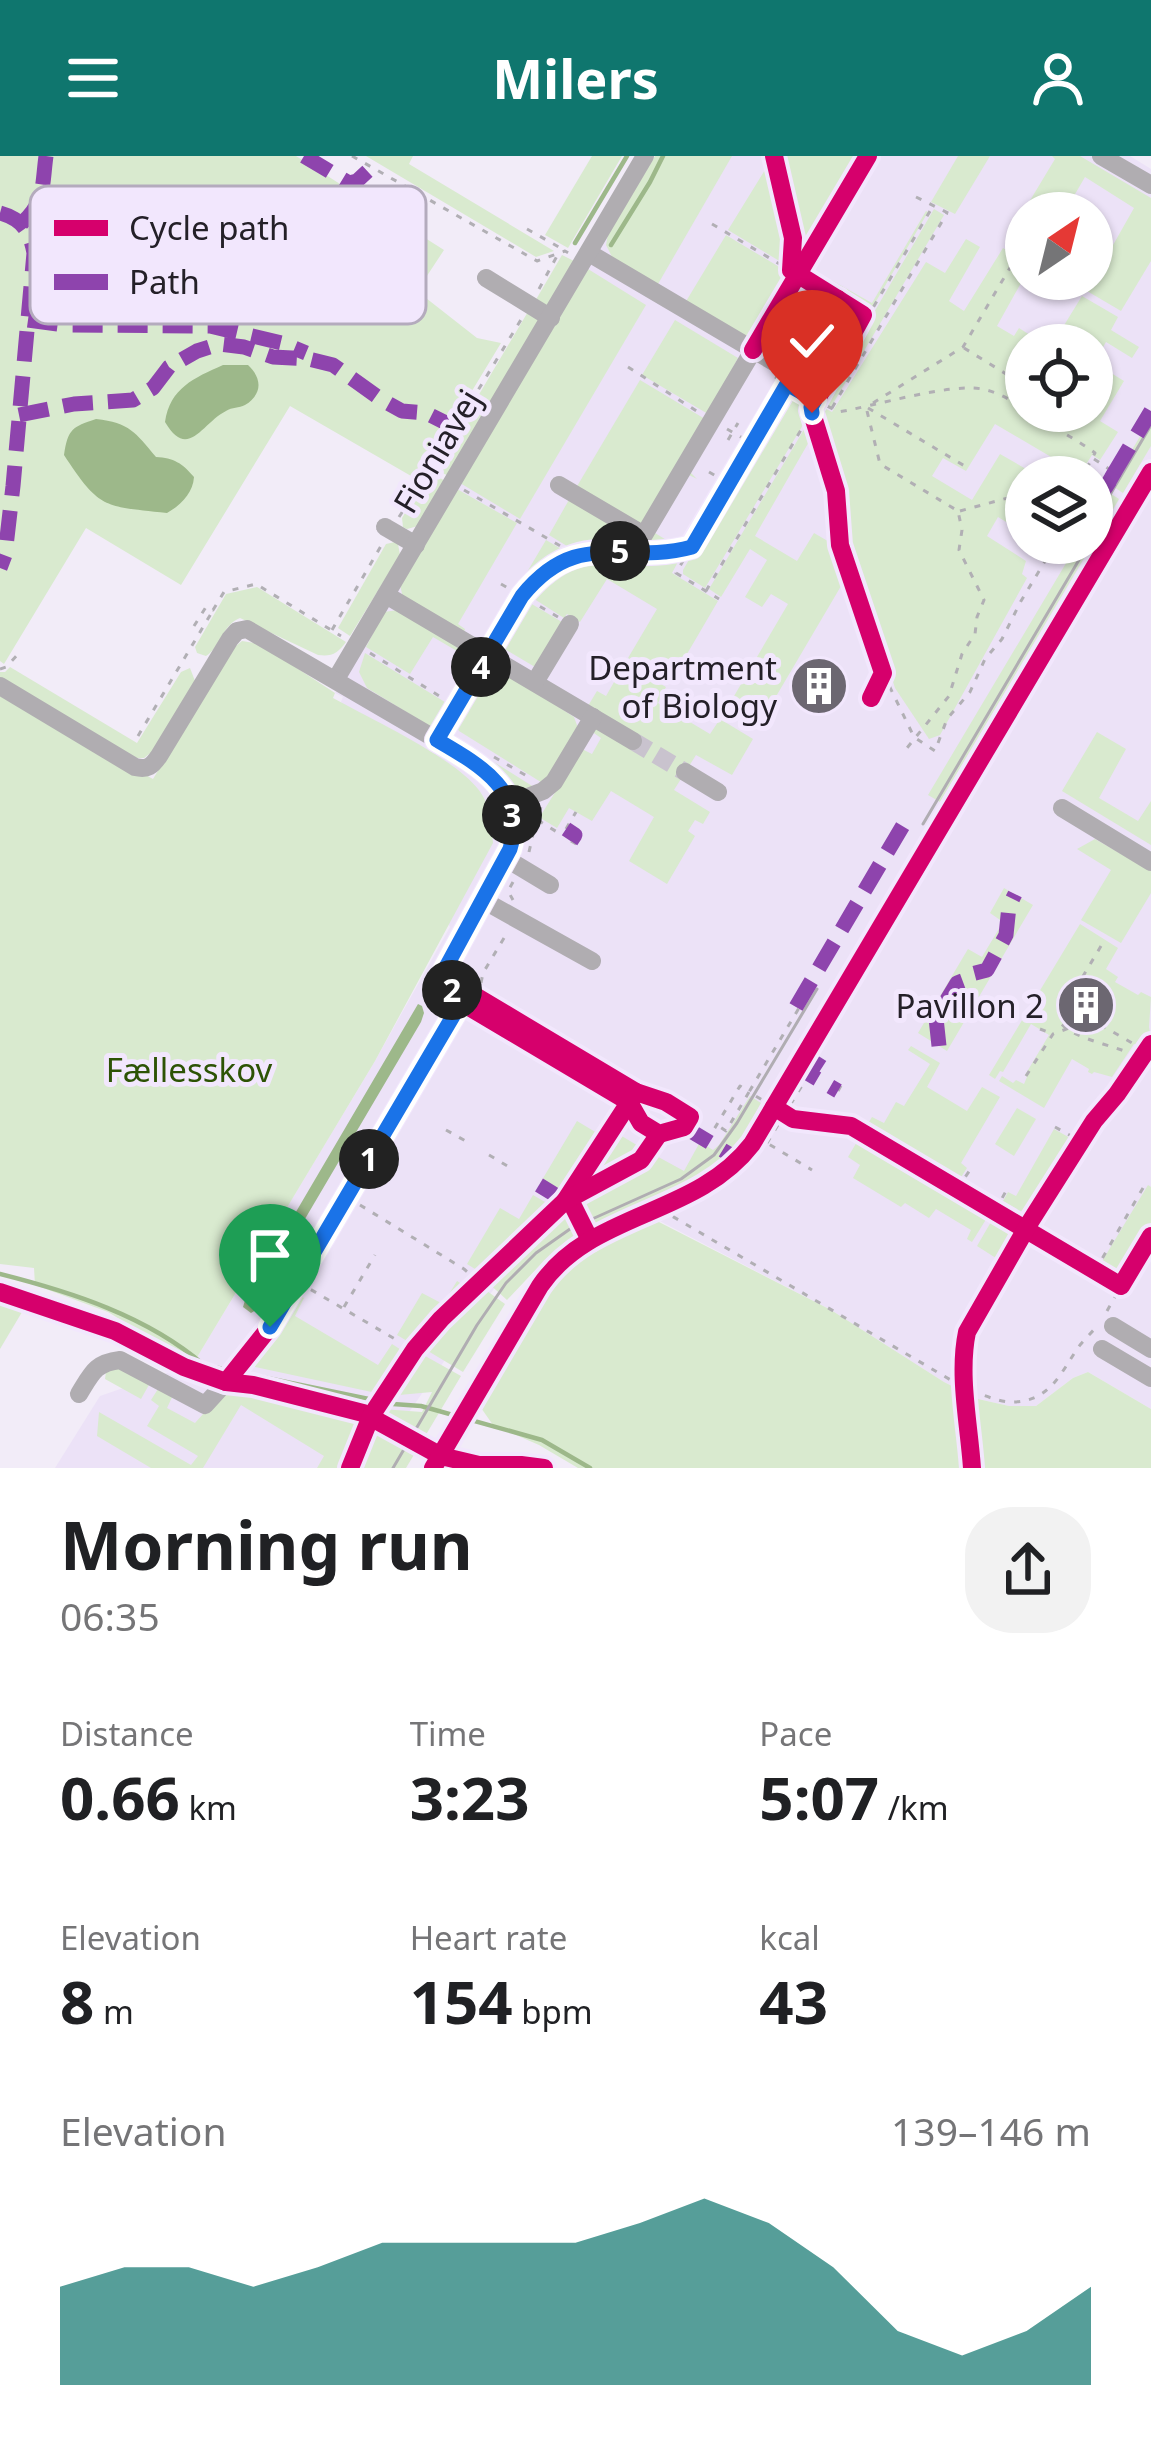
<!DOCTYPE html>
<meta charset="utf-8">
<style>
:root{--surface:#fff;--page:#f2f2f2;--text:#202124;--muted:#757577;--accent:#0f766e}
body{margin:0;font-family:"Noto Sans",sans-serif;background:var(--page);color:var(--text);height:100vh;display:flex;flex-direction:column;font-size:45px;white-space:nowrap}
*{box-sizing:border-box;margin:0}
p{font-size:39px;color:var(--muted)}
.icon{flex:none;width:66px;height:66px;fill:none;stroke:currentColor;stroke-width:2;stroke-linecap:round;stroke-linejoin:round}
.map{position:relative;height:1312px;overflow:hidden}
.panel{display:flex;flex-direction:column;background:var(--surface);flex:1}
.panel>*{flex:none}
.needle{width:78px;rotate:35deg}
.buttons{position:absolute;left:1005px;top:36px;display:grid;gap:24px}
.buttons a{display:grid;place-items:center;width:108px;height:108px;border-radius:50%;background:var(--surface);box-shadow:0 3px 9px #0004;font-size:60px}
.pin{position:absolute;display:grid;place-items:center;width:102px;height:102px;color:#fff;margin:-123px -51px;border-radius:50% 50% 50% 0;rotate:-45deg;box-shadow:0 0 12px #0007}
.pin .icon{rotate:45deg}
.km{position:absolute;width:60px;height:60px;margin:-30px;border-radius:50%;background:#222;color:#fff;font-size:33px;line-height:60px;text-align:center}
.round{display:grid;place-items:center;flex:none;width:126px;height:126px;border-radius:48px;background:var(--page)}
.head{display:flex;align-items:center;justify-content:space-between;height:204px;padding:0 60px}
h1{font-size:66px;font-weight:700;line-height:90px}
.figures{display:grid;grid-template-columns:repeat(3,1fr);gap:18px;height:204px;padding:12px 60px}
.figures div{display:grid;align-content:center}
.figures b{font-size:60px;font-weight:700}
.figures small{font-size:33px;font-weight:400}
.figures p{font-size:33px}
.chart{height:336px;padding:24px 60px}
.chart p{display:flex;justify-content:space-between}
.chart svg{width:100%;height:216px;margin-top:12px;fill:var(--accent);opacity:.7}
header{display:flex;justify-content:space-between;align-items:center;height:156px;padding:0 60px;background:var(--accent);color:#fff;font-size:54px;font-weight:700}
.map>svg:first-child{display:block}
</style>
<header><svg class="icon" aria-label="menu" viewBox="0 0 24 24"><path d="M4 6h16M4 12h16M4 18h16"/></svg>Milers<svg class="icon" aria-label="person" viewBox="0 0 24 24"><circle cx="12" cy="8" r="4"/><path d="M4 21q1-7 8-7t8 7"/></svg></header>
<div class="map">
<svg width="1151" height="1312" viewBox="0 0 1151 1312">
<rect width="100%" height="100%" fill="#f2ecf8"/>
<path fill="#ece2f7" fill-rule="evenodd" d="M655,0H1130L1151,13V1253L1088,1216L1073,1222L1036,1250H1009L978,1243L944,1226L831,1154L604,1036L511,1108L403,1265L374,1312H55L100,1240L193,1208L375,905L450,771L341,546L343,541L335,537ZM1026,57H1092V123H1026ZM1026,189H1092V255H1026ZM1026,321H1092V387H1026Z"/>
<g fill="#d9eacf">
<polygon points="0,0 296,0 444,94 417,135 477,182 501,187 418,324 290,250 181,429 86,372 4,508 0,505"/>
<polygon points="366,0 413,0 409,8 554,95 536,101"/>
<polygon points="592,0 622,0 568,92 545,79"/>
<polygon points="655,0 732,0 658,128 612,101 606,89 608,78"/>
<polygon points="765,0 770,0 789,76 786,109 728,74 768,9"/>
<polygon points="775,0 861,0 794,113 795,81"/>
<polygon points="958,0 990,0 955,58 931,46"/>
<polygon points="1052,0 1080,0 1151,42 1151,105 1121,155 1087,135 1134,52 1085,21 1064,57 1026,57 1026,92 1008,81 1055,3"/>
<polygon points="934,53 944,59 831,251 822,246"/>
<polygon points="926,55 928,56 871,154 867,156 826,132 831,124 872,147"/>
<polygon points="726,79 781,112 781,116 788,121 755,176 746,180 685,147"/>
<polygon points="966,83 980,91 949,145 964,155 1003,92 1026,106 1026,118 997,170 1014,180 1019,172 1033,181 1026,189 1014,213 1026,221 1026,255 1092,255 1092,248 1111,217 1124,225 1100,265 1118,276 1100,304 1092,299 1080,318 995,268 966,315 943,302 932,320 972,344 1000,298 1040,321 1026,321 1026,367 1021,375 998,361 987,380 1026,405 1022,418 1027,422 940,579 929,583 895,532 852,393 844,342 817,256 819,249 832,256 926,106 945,117"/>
<polygon points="562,99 574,105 546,154 534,147"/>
<polygon points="588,113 646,149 520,363 460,327"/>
<polygon points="1082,140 1118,161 1111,174 1139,191 1132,202 1106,186 1092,210 1092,189 1052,189"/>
<polygon points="838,150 852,158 855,170 813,240 792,228 803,209 809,213 821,192 830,197 849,164 835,156"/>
<polygon points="529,154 541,163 449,320 440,316 432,318"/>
<polygon points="675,164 738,202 708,258 642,219"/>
<polygon points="640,224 705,263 642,371 576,332"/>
<polygon points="789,232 810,245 809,259 705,432 683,418 683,414"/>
<polygon points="1151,262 1151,290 1123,337 1111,329"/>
<polygon points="809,265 814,277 755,380 797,405 814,377 838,391 844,425 758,571 727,552 788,448 771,438 762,451 745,441 767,404 750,393 721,441 709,433"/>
<polygon points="690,316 697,323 689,319 655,377 668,385 664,395 606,391 575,395 549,379 570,342 644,386"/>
<polygon points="440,322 445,325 418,370 407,373 403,371 402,362 423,328"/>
<polygon points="457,333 517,367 458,468 465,473 464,476 403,442 400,429"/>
<polygon points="1108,336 1119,343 940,646 928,639 1078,387 1092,387 1092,364"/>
<polygon points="546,384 570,398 541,415 522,436 517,433"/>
<polygon points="395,386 398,388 400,399 350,480 338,472 386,388"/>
<path d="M604,397L649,402L675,400L679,404L672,417L718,445L670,527L628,502L657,453L607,423L580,466L567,458L564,462L528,439C548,415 572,400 604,397Z"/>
<path d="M257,431L346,486C338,497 332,501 318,499L240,462C222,469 221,491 206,500L197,497L195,491L226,438Z"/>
<polygon points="525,444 562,466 535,511 498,489"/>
<polygon points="398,454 482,503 479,508 433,481 410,518 366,491 384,456"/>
<path d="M242,485L260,488L335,537L333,542C371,563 453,601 478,633C491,649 492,669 493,687L375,905L193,1208L108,1156L35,1129L34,1112L0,1108V540L153,623L231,494Z"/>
<polygon points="365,497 453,551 439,576 367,532 359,516"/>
<polygon points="488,505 574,561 578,572 544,628 459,575 456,569 466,555 462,549"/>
<polygon points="625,507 666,531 658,547 710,578 720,563 753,583 732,619 696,599 674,634 710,656 703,668 695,664 688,675 695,680 667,728 629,705 654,661 611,635 592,665 569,652 557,672 542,663 541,659 582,593 592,598 601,582 591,575 588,550 597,535 606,540"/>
<polygon points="10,511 137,587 181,516 190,512 195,525 153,595 144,602 136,602 0,521 0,516 5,516"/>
<polygon points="450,571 456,582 537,633 520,636 510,630 487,605 445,580"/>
<polygon points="1097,576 1126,593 1099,642 1138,665 1151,645 1151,689 1062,635"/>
<polygon points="1095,683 1151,715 1151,737 1121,787 1081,764 1111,714 1077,693"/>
<polygon points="1004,732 1033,749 947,895 918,877 968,793 982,801 1003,766 990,757"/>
<polygon points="1080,768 1118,792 1106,813 1118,821 1115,826 1138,839 1141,836 1151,841 1149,871 1151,884 1147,891 1134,888 1112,921 1094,916 1092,918 1088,916 1089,913 1072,903 1044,952 999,925 1002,920 1013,927 1016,924 1024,928 1027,921 1025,919 1049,879 1031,868 1003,916 1000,915 995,923 989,919"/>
<polygon points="911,890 940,907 927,931 967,955 982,931 1000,941 961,1007 967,1012 956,1029 935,1015 937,1010 905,991 902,995 864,974 872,961 884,967 896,946 904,950 930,908 908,894"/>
<path d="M750,940L761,947C752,964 743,982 730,996C695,1039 637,1055 588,1077L575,1047L576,1043L642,1007L651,997L684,1015L700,986L713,994L719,989Z"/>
<polygon points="1017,952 1036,963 1014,1000 995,988"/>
<polygon points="577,965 597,977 602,968 610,972 563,1037 542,1024"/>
<polygon points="1054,973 1072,983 1033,1047 1036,1049 1031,1061 1003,1045 1008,1036 1016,1040"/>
<polygon points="615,976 645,994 636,1004 577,1034"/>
<polygon points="861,979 990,1057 972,1086 967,1083 971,1074 936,1053 929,1062 905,1047 901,1051 853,1022 860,1009 848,1001"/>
<polygon points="1148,1029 1151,1031 1151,1072 1127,1111 1117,1117 1101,1107"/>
<polygon points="533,1039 552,1050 483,1118 467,1108 500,1052 519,1063"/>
<polygon points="568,1047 584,1079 541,1108 507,1144 486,1125"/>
<polygon points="995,1059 1011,1068 1016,1081 1007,1100 1003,1097 999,1104 977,1090"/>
<polygon points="657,1065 831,1154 944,1226 978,1243 1009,1250 1036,1250 1073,1222 1088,1216 1151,1253 1151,1312 578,1312 539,1289 493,1269 479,1249 548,1131 573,1105"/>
<polygon points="457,1125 468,1132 414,1189 397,1179 422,1137 443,1148"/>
<polygon points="480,1130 505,1148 463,1216 423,1192 422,1188 455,1153"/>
<polygon points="295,1137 304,1142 295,1160 378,1209 392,1188 406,1197 381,1238 246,1209"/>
<polygon points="0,1142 25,1151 0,1193"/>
<polygon points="418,1196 461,1220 421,1287 377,1260 382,1253 422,1256 432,1236 388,1240"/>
<polygon points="116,1210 174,1237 167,1252 195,1267 229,1229 339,1253 360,1261 364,1269 347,1312 317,1312 324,1300 241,1249 203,1312 151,1312 97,1280 99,1256 191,1309 198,1300 147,1270 159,1250 151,1244 158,1233 150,1227 141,1243 105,1223 106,1216"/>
<polygon points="375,1267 418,1292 406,1312 354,1312"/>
</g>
<g fill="#9db88a">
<path d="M223,209H248C262,222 263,238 245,249C239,252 232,251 226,255C202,267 188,305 165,266C170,232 194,222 223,209Z"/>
<path d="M96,263C130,267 135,276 156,301C174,302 182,307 194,321C193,337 181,349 167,357C104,350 100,354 64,299C68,273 72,271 96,263Z"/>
<path d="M418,848L422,850L424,857L421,866L292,1085C287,1110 273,1145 251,1157L243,1151L246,1141Z"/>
</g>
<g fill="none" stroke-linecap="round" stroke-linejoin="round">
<g stroke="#9db88a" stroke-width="4.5">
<polyline points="575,87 627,0"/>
<polyline points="611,89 650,26 663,0"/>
<path d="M0,1118C71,1136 147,1160 204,1209L393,1248L421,1250L542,1284L590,1312"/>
</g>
<g stroke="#c9c3ce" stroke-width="18" stroke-dasharray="18 9" stroke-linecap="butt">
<polyline points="633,585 685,616"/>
<polyline points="476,855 507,873"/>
<polyline points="531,874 549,884"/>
<polyline points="569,896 587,907"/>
<polyline points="607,919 625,930"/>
</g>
<g stroke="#b1afb4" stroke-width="3" stroke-dasharray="6 9" stroke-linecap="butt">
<polyline points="352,0 537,105 565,95 572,99"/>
<polyline points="916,41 954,60"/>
<polyline points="712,68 783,110"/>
<polyline points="527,73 564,94"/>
<polyline points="812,132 865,163"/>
<polyline points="539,133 557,100"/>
<polyline points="791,178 810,190"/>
<polyline points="964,192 1024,229"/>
<polyline points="628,211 698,256"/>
<path d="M775,221L838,256C875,250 949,227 982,233C998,236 1012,245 1026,253"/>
<polyline points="873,247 963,191 1011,110"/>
<polyline points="832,252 947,57"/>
<polyline points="868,252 968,312"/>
<polyline points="867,255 880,308 958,355 962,374 959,394 984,444 977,461 975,478 962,498 949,540 907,592"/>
<path d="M1029,255C1050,271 1074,281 1095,297L1082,321"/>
<polyline points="727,273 751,287"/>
<polyline points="728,284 738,267"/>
<polyline points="1094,303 1109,313"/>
<polyline points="709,316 728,327"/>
<polyline points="424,323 522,162"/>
<polyline points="464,334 576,399"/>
<polyline points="960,355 1026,337"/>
<polyline points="399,361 423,324 435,321"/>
<polyline points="670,383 673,396 684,403"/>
<polyline points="691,391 676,417 719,443"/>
<polyline points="501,428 558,461"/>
<polyline points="706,435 933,50"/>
<polyline points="194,470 206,451 213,454 224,436 256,428 341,480"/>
<polyline points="332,474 381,390"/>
<polyline points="370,497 462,554 454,568 456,577"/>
<polyline points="0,513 6,511 22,494"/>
<polyline points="883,517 914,581 935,595 947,563 970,536 985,503 1002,483 1021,445 1056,387"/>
<polyline points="138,580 212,456"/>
<polyline points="494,601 532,623"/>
<polyline points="541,651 536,663 557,676"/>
<polyline points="566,673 576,656"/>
<polyline points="571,685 578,689"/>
<polyline points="529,696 536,665"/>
<polyline points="513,726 508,735 513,744"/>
<path d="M1101,790L1064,852L1060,866C1073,884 1120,890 1141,902"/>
<polyline points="481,827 483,817 507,777"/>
<polyline points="1040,873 1053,878"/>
<polyline points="1026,920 1053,878 1072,871 1085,860 1146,895"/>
<polyline points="838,935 843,926"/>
<polyline points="766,944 815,862"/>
<polyline points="774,951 749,936 799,852"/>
<polyline points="1055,971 1082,986"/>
<polyline points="446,974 471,988"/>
<polyline points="757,981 812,1014"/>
<polyline points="707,985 740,930 749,936 726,975 717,969"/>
<polyline points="767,987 809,918"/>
<polyline points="489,999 514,1014"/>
<polyline points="957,1033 970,1014"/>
<polyline points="360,1049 464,1113 479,1126"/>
<path d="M660,1053L966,1233C980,1237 997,1246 1011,1246C1051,1246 1060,1217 1080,1189C1086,1182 1093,1175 1099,1168"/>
<polyline points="995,1055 1006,1035"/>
<polyline points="1095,1115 1147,1025"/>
<polyline points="298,1126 395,1183"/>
<polyline points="344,1151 375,1099"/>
<polyline points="1107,1155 1121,1130"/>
</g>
<g stroke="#b0adb1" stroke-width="18">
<polyline points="1101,0 1151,29"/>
<polyline points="589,97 774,206"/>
<polyline points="486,122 551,162"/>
<polyline points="559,329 644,379 868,0"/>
<polyline points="385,371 416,389"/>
<polyline points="386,439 633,585"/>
<polyline points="336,523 645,0"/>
<polyline points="535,526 570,468"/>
<path d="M0,530L135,611C148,614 152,610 159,600L230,483L237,475L247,473L468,602C500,624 521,653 510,693L445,813V822L459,850L328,1070"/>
<polyline points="685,616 718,636"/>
<polyline points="510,648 543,635 554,626 593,561"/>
<polyline points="1062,652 1151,706"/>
<polyline points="505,702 550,729"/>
<polyline points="481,743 592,805"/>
<polyline points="450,825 482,844"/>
<polyline points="507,873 525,884"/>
<polyline points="543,895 563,906"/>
<polyline points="581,917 602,930"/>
<polyline points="619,940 629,946 641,967 659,978 684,971 690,961 666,946 625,930"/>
<polyline points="1113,1170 1151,1193"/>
<polyline points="1102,1193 1151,1222"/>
<path d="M79,1238C92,1217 95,1207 120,1204L205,1249L226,1226"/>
</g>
<g stroke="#b0adb2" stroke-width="3">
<polyline points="1104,349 1151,269"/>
<polyline points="923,668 1089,387"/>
<polyline points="393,1312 477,1169 506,1127 536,1097 570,1073 681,1023 714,999 737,967 817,833"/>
</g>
<g stroke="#8e44ad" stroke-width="15" stroke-dasharray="30 15" stroke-linecap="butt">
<polyline points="304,0 349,27 357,25 371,12"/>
<path d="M0,57C22,63 30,75 34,97L13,330L5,399L0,412"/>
<path d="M22,67C45,47 42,29 46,0"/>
<polyline points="28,164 64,169 210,170 282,187 306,197"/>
<polyline points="19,259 74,248 133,244 153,232 169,211 197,195 219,188 244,191 273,201 309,203 333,209 382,244 402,255 426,257 456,272"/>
<polyline points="1109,313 1114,317 1106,331 1137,351"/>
<polyline points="1114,317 1151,255"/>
<polyline points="566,673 575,679 571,685"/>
<polyline points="796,851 905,666"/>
<polyline points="939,890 936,862 957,827 965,824 968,819 987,814 1006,779 1009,750 1015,738"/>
<polyline points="820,901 809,918 838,935"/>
<polyline points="684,971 739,1004"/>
<polyline points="539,1029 565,1045 570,1037"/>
</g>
<defs>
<g id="cycleway">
<polyline points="774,0 793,82 791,114 863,159 811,254 836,335 840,389 883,517 871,542"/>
<polyline points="753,194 868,0"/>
<polyline points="445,822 636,936 666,946 690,961 684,971 659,978 641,967 629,946 459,845"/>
<polyline points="774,951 793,963 851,970 1121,1130 1151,1080"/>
<polyline points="590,1084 571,1046 565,1045 636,936"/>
<polyline points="0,1136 115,1175 184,1211 226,1226 253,1229 363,1257 441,1300 479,1309 521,1309 544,1312"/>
<path d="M226,1226L270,1171L459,850L445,822V813L510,693C527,634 480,609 437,584L522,440C581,368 620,411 691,391L838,143"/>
<polyline points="350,1312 371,1260 415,1193 441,1163 565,1045 641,1004 659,978"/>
<path d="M433,1312L540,1130C591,1055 696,1061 752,988L1151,316"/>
<path d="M972,1312C969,1268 958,1219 967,1176L1030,1066L1094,965L1117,938L1151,888"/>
</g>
</defs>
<use href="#cycleway" stroke="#f2e7fd" stroke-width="26"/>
<use href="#cycleway" stroke="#d6006c" stroke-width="18"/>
</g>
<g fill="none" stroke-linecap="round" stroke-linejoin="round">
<defs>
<path id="route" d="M270,1171L459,850L445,822V813L510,693C527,635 480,609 437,584L522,440C578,371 622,410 692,391L787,228L815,244L811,251L812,257"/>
</defs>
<use href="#route" stroke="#fff" stroke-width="24"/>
<use href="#route" stroke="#1a73e8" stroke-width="15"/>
</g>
<defs>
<symbol id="building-disc" viewBox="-11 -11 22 22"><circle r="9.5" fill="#6c6771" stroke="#f2e7fd"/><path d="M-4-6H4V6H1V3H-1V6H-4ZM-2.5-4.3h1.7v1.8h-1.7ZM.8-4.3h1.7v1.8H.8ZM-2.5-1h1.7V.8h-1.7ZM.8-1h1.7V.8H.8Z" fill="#fff"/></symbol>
</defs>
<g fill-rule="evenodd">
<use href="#building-disc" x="786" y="497" width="66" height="66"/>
<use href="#building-disc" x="1053" y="816" width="66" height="66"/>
</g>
<g text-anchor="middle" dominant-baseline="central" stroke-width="10" stroke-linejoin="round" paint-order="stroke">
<g font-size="33" fill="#242028" stroke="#f2e7fd">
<text transform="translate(437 295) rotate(-59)">Fioniavej</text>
</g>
<g font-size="33" fill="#242028" stroke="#f2e7fd" text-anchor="end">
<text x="777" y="511">Department<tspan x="777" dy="38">of Biology</tspan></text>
<text x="1044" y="849">Pavillon 2</text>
</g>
<g font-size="33" fill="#2d5305" stroke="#f2e7fd">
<text x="189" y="913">Fællesskov</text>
</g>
</g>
<rect x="30" y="30" width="396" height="138" rx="18" fill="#f2e7fd" stroke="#b4abbd" stroke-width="3"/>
<rect x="54" y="64" width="54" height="16" fill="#d6006c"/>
<rect x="54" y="118" width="54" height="16" fill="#8e44ad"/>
<g font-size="33" fill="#242028">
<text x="129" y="84">Cycle path</text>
<text x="129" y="138">Path</text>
</g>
</svg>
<div class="buttons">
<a><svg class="needle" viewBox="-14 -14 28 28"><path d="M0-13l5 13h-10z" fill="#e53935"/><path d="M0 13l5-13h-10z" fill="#757577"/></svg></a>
<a><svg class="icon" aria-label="locate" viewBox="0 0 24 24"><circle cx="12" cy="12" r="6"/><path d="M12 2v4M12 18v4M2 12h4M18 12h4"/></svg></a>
<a><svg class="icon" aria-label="layers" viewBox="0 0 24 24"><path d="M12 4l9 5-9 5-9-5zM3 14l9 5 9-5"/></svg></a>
</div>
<div class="pin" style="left:270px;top:1171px;background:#1e9e55"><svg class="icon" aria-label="arrive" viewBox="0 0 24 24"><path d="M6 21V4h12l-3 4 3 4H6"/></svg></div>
<div class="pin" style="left:812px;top:257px;background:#d93025"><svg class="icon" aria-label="check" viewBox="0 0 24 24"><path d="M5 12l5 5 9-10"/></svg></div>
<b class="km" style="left:369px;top:1003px">1</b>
<b class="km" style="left:452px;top:834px">2</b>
<b class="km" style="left:512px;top:659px">3</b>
<b class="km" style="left:481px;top:511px">4</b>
<b class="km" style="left:620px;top:395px">5</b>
</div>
<section class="panel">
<div class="head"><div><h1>Morning run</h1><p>06:35</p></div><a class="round"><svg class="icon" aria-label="share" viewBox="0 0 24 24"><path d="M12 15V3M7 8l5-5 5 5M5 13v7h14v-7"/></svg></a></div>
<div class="figures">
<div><p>Distance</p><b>0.66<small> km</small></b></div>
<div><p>Time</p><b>3:23</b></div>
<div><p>Pace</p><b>5:07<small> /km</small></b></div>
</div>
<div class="figures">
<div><p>Elevation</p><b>8<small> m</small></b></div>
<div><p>Heart rate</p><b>154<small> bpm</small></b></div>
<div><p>kcal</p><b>43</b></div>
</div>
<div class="chart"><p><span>Elevation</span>139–146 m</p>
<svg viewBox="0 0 160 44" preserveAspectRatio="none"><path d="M0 44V24L10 20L20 20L30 24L40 20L50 15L60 15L70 15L80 15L90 11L100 6L110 11L120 20L130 33L140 38L150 33L160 24V44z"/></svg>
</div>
</section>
